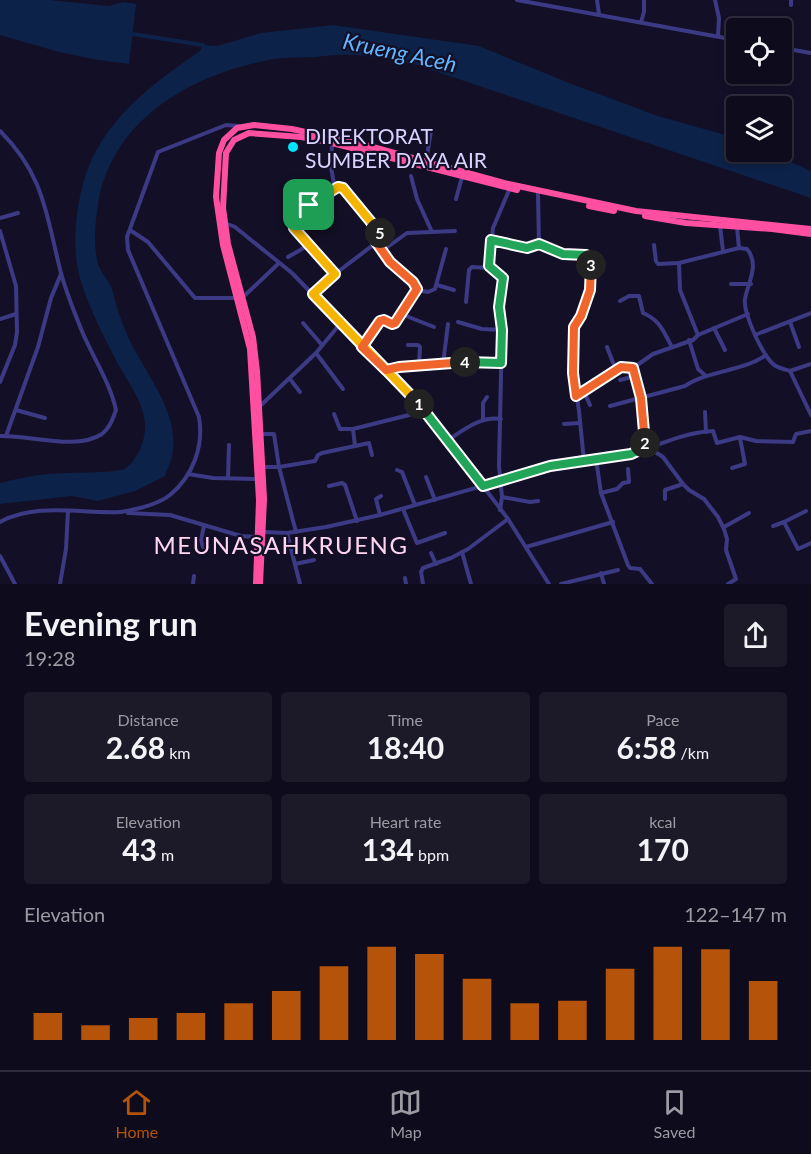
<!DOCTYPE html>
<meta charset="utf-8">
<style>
:root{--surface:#0e0b1c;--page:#1c1929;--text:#f1f3f6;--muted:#9b9ba3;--line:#2e2b3b;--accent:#b45309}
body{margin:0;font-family:Lato,sans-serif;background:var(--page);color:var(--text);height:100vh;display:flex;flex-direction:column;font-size:22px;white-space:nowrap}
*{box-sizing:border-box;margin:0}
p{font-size:20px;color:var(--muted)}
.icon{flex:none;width:33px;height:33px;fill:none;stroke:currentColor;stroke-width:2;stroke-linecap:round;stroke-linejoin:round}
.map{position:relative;height:584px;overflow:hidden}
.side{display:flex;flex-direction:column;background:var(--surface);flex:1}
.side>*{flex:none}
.buttons{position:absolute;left:726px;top:18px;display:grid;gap:12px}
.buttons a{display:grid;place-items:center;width:66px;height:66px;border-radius:6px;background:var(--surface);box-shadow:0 3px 9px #0003,0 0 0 2px var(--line);font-size:30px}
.pin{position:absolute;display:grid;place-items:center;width:51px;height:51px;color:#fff;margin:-26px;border-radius:12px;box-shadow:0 3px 9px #0006}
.km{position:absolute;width:30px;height:30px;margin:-15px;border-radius:50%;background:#222;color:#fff;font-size:16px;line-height:30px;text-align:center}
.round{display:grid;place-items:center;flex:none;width:63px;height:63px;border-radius:6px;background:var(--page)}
.headline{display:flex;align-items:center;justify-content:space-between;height:102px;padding:0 24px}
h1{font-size:33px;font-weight:700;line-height:45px}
.stats{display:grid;grid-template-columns:repeat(3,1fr);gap:9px;height:102px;padding:6px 24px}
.stats div{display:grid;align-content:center;border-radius:6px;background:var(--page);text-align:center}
.stats b{font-size:30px;font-weight:700}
.stats small{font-size:16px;font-weight:400}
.stats p{font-size:16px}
.chart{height:168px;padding:12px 24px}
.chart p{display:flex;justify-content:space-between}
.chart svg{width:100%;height:108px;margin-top:6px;stroke:var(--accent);stroke-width:6}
.tab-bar{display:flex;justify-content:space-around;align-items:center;height:84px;border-top:2px solid var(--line);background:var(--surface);font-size:16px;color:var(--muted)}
.tab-bar a{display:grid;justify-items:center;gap:3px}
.tab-bar .on{color:var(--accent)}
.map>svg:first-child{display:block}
</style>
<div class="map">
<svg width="811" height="584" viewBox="0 0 811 584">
<rect width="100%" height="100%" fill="#130f26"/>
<g fill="#0c2248">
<polygon points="0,0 49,0 109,6 123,2 136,4 129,64 98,60 59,52 0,35"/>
<path d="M333,25L479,46L569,83L658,116L736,138V152H768L811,171V198L417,65C397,61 375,56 355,55C341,54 327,56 314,57C299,58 283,57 269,60C190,75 111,120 98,205C95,224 93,245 98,264C101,274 111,282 113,292C117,310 123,326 131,343C147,375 178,412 173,451C172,459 168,468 165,476L135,491L98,501L72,496L0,504V483C16,479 33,475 49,474C64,472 116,474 126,468C138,460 146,439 145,424C144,404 129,383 119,366C104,337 88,307 79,275C70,239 78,183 96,151C119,108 162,77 200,51L203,45L217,46L261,33Z"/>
</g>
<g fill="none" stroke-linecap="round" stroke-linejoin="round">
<polyline stroke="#0c2248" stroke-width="4" points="133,34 203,45"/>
<g stroke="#3d3a85" stroke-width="4">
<polyline points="517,0 736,40"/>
<polyline points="597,0 599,14"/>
<polyline points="715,0 719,18 718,36"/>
<polyline points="791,0 791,5"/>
<polyline points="641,22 644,12 644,0"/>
<polyline points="782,48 811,53"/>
<path d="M0,131C45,176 46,215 61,273C66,292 74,311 81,329C92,356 110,382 116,410C113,418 110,428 102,434C76,451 30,435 0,436"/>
<polyline points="332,143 331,167 334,184 343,188 351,195 388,246"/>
<polyline points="426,162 431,131"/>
<polyline points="411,176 417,199 432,232"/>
<polyline points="538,194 539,245"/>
<polyline points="456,199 462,177"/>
<polyline points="315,202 332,220"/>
<polyline points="0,218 18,213"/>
<polyline points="225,223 235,227 292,273 426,411 508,519 549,584"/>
<polyline points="720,226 723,251"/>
<path d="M737,227L739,248L747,249C760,265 748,282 745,299C743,313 762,354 773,364C777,368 784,369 790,371L811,415"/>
<polyline points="130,230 148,242 195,298 242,298 279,263"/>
<polyline points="0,231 16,286 17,332 15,345 0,382"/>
<polyline points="491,240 527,248 539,245 567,255 588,256 591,260 590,290 581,316 574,329 573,373 579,411 584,461"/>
<polyline points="654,245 656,261 658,264 679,263 739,248"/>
<polyline points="382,251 407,233 455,231"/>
<polyline points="288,257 309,245"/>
<path d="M335,274C324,262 287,229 292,214L315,202L338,187"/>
<polyline points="731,284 751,284"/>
<polyline points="437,285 454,290"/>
<polyline points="417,290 428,292 435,289 446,249"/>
<polyline points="313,294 335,274 377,242"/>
<path d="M620,301L629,296H639L643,313C660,320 663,331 672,347"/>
<polyline points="466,302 469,270 472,267 490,268"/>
<polyline points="401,314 434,327"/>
<polyline points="0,319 16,314"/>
<polyline points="458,322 482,329 502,330"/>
<polyline points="790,322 799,347"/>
<polyline points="303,323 322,345"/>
<polyline points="714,328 725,350"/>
<polyline points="698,335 748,314"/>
<polyline points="755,335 811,313"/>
<polyline points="689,340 698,369 706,376"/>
<polyline points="408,345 418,345 420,347 419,365"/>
<polyline points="362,347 380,321 384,320 392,324 395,323 417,289 413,282 390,263 376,242"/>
<polyline points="316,353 343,389"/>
<polyline points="443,364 448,324"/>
<polyline points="633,368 653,354 693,340 698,335 680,290 679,263"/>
<polyline points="387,370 419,365 441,365 470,362 501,363"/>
<polyline points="790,371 811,364"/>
<polyline points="290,379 300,392"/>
<polyline points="620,380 635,376"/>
<polyline points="584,392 590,405"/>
<polyline points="576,396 620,368"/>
<path d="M610,406L685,386C709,370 742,372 766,355"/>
<polyline points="259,407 316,353 340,324"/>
<polyline points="16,410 45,418"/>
<polyline points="705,412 706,432"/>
<polyline points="334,414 340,429 353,429"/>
<polyline points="483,420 483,403 487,397"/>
<polyline points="564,424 580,423"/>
<polyline points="260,434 274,434 279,467 315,461 318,455 322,453 355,446 353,429 425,411"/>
<polyline points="6,436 38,347 51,298 61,274"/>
<path d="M448,440C465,429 481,416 501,419"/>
<polyline points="355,446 369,443 372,455"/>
<path d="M649,448C670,440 691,432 713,431L717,443L740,437L756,441L793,442L796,434L811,431"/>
<polyline points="649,448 663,457 683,484 689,490 704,499 718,517 724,529 727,539 726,550 736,579 728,584"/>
<polyline points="596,459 601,493 628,565 630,568 640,569 652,584"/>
<polyline points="262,467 279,467 296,532"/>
<polyline points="732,468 745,464 740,438"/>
<polyline points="397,470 402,472 415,505"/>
<polyline points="188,474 213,478 257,479"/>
<polyline points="426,477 435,500"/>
<polyline points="228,478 229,445"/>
<polyline points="329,486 342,483 345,485 357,521"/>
<polyline points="601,493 617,489 623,483 629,482 628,469"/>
<polyline points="502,497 530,502 538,501"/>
<polyline points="665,499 665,490 683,484"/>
<polyline points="403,509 417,543 445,533"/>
<polyline points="500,510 502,497 499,466 502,330 499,307 503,278 489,265 493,228 510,188"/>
<polyline points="806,511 784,522 798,549 811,543"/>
<path d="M121,512C137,509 157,505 170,495C193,476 204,446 199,417L128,250L127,237L158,152L226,125L239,126"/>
<polyline points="128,513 170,515 241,536 258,537"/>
<polyline points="380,515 376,499 381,496"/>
<path d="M0,522C36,502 82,514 120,512"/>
<polyline points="773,526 784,522"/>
<polyline points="724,527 749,513"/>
<polyline points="263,532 287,533 326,527 380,515 550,467 631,454 646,447 641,398 633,368 614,365 607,347"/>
<polyline points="287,533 300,584"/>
<polyline points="203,547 201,540 204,526"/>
<polyline points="526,547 613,522"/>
<polyline points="462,552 471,584"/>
<polyline points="431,553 436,564"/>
<polyline points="0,556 15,584"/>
<polyline points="295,564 314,560"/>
<polyline points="601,573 604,584"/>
<polyline points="405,578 406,584"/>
<polyline points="60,584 66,549 68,511"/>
<polyline points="193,584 194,576"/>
<polyline points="423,584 421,572 423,568 451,558 468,549 508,519"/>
<polyline points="561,584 618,570"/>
</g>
<g stroke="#ff4fa3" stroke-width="6">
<polyline points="589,206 614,211"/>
<polyline points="645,216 686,223 772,229 811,234"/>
<polyline points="256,584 259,500 250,349 223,245 216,197 219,153 224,140 237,128 254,125 292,129 369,146 504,183 636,211 811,229"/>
<polyline points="260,584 264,499 257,371 253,337 228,244 223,208 226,153 234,140 249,133 301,137 332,143 517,190"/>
</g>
</g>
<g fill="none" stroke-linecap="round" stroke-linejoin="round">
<defs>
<polyline id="split-1" points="309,205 291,215 294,228 335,274 313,294 419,404"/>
<polyline id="split-2" points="419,404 483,486 550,466 631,454 646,447 645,443"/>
<polyline id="split-3" points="591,265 590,290 581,316 574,327 573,373 576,396 621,367 633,368 641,398 645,443"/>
<polyline id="split-4" points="465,362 501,363 502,330 499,307 503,278 489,266 491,240 527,248 539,244 563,254 586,255 590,258 591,265"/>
<polyline id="split-5" points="380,233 382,238 376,242 390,262 413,282 417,289 395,323 392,324 384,320 380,321 362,347 386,370 399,367 465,362"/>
<polyline id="split-6" points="309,205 338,187 343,188 380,233"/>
</defs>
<use href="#split-1" stroke="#fff" stroke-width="12"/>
<use href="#split-2" stroke="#fff" stroke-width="12"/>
<use href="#split-3" stroke="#fff" stroke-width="12"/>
<use href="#split-4" stroke="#fff" stroke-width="12"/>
<use href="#split-5" stroke="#fff" stroke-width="12"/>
<use href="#split-6" stroke="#fff" stroke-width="12"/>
<use href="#split-1" stroke="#f5b400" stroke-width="8"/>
<use href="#split-2" stroke="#22a559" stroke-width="8"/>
<use href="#split-3" stroke="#f0652b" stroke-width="8"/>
<use href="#split-4" stroke="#22a559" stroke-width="8"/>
<use href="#split-5" stroke="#f0652b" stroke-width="8"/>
<use href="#split-6" stroke="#f5b400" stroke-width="8"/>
</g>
<circle fill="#00e5ff" stroke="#130f26" stroke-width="2" cx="293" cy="147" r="6"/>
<g text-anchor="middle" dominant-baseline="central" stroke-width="4.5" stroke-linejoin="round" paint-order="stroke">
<g font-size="21" fill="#d9d4ff" stroke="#130f26" text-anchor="start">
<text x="305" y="135">DIREKTORAT<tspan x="305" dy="24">SUMBER DAYA AIR</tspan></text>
</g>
<g font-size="22" font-style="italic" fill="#62b6ff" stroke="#130f26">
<text transform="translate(400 52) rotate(12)">Krueng Aceh</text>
</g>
<g font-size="24" letter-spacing="1.5" fill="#ffd6f0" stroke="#130f26">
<text x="281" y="544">MEUNASAHKRUENG</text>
</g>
</g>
</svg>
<div class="buttons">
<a><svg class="icon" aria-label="locate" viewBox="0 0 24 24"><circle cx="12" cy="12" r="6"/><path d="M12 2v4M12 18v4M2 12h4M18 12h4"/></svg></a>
<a><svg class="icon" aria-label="layers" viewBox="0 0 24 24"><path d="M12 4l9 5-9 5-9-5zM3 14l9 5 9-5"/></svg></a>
</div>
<div class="pin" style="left:309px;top:205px;background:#1e9e55"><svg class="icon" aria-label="arrive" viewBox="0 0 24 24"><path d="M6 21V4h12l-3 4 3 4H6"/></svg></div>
<b class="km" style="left:419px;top:404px">1</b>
<b class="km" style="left:645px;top:443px">2</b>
<b class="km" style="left:591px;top:265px">3</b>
<b class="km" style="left:465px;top:362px">4</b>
<b class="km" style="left:380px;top:233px">5</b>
</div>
<section class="side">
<div class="headline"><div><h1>Evening run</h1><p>19:28</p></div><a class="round"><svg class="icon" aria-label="share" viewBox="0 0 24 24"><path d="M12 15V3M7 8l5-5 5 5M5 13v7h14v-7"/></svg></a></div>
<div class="stats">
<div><p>Distance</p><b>2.68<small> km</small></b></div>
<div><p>Time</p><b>18:40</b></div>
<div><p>Pace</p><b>6:58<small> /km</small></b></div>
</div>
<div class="stats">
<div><p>Elevation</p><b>43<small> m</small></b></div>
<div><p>Heart rate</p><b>134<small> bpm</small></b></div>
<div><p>kcal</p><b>170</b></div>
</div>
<div class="chart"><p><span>Elevation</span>122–147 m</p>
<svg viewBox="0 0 160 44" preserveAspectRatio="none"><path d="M5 44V33M15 44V38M25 44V35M35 44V33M45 44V29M55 44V24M65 44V14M75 44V6M85 44V9M95 44V19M105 44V29M115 44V28M125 44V15M135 44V6M145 44V7M155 44V20"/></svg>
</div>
</section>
<nav class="tab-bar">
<a class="on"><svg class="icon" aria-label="home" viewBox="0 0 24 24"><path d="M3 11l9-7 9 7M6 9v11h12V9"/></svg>Home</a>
<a><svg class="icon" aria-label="map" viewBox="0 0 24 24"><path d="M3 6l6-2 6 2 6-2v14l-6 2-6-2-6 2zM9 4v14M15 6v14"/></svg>Map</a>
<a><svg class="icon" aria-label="saved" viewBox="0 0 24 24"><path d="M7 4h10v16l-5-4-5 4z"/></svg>Saved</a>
</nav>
